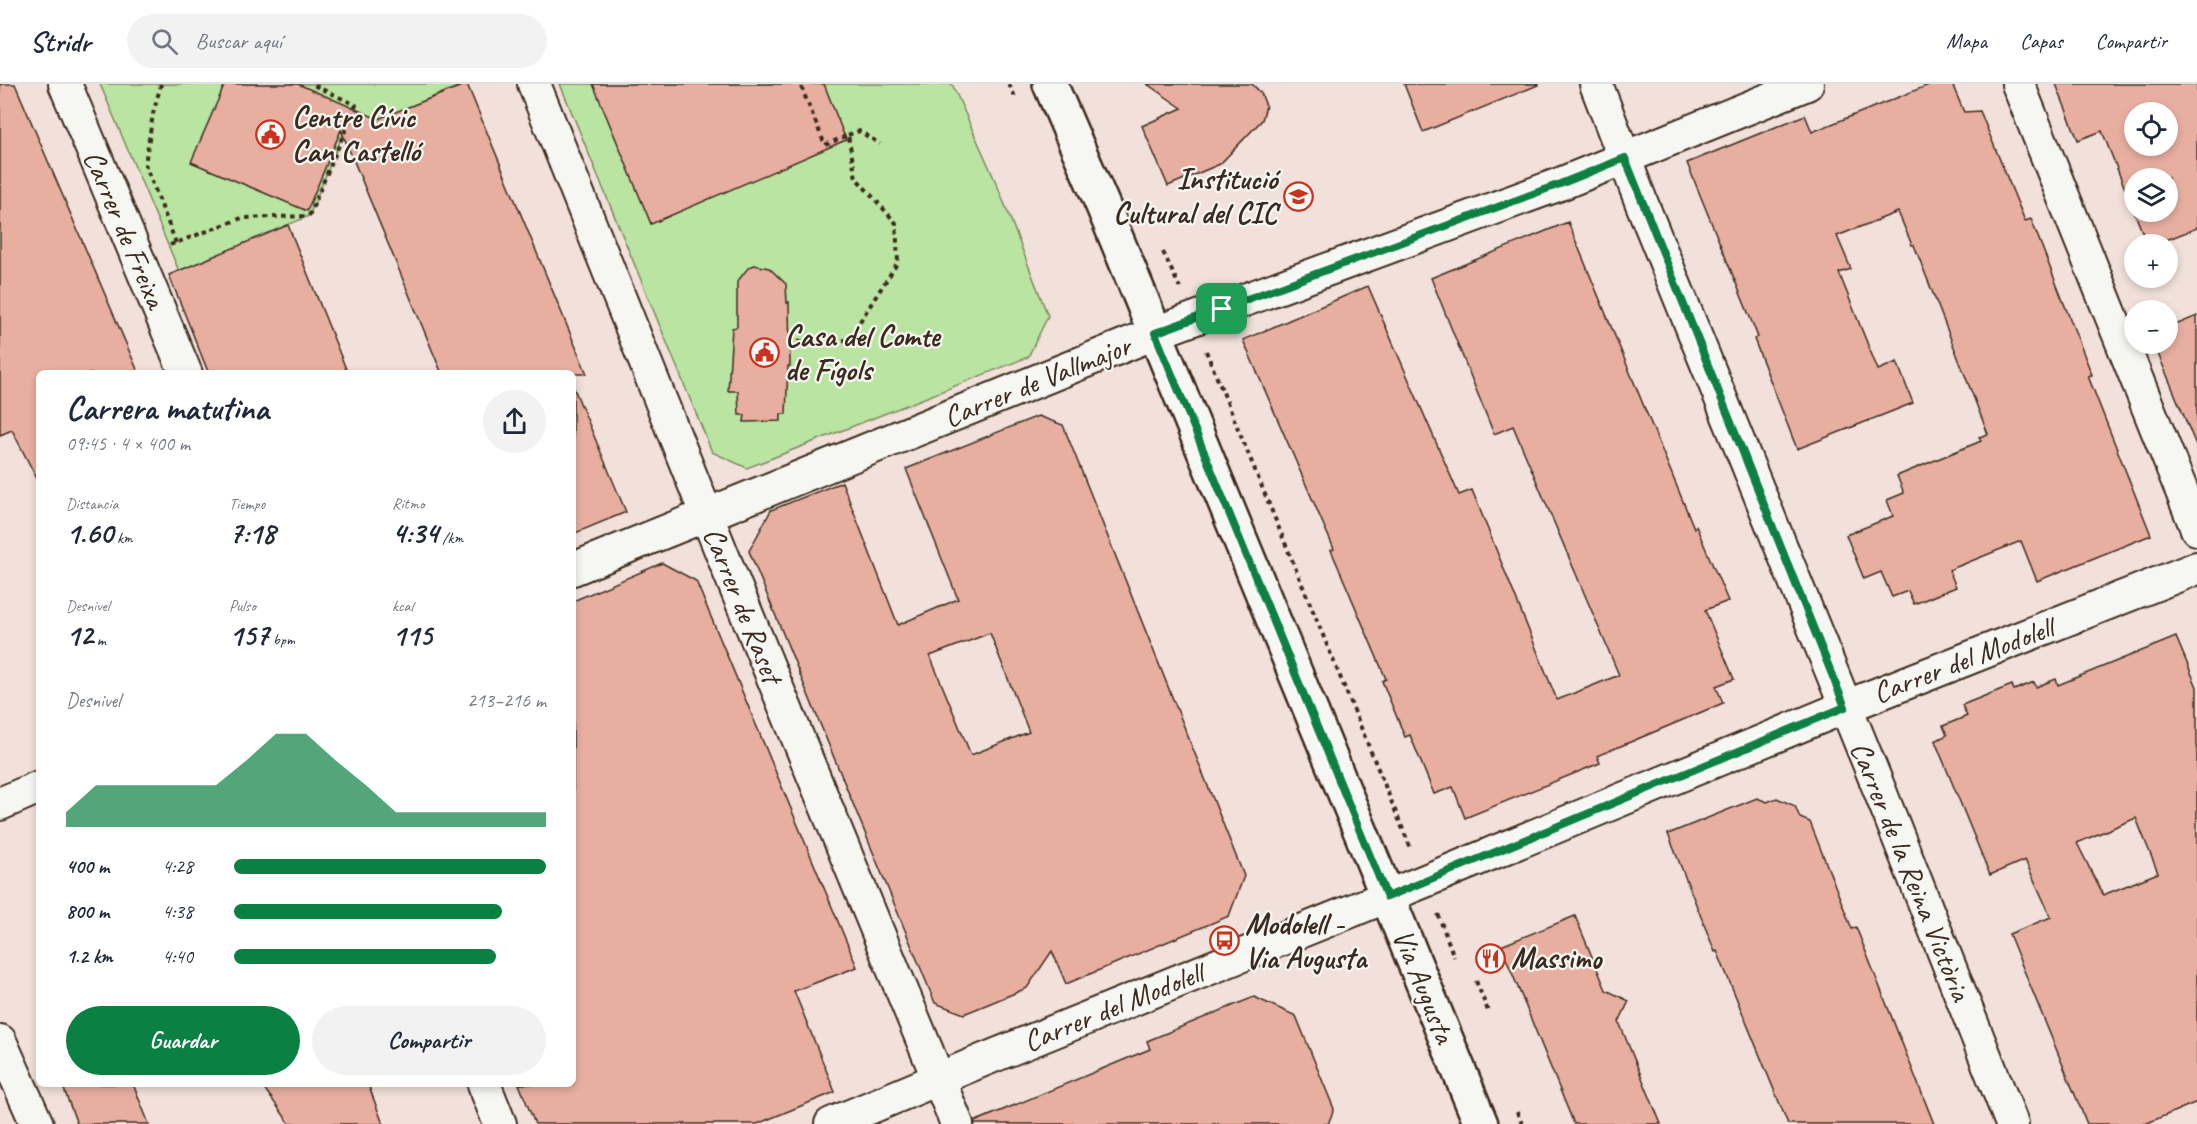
<!DOCTYPE html>
<html lang="es">
<meta charset="utf-8">
<style>
:root{--surface:#fff;--page:#f2f2f3;--text:#1f2937;--muted:#747a83;--line:#e0e1e3;--accent:#0b8043}
body{margin:0;font-family:Caveat,sans-serif;background:var(--page);color:var(--text);height:100vh;display:flex;flex-direction:column;font-size:22px;white-space:nowrap}
*{box-sizing:border-box;margin:0}
p{font-size:20px;color:var(--muted)}
.icon{flex:none;width:33px;height:33px;fill:none;stroke:currentColor;stroke-width:2;stroke-linecap:round;stroke-linejoin:round}
.map{position:relative;flex:1;overflow:hidden}
.panel{position:absolute;left:36px;top:286px;width:540px;height:717px;display:flex;flex-direction:column;background:var(--surface);border-radius:9px;box-shadow:0 3px 9px #0003}
.panel>*{flex:none}
.buttons{position:absolute;left:2124px;top:18px;display:grid;gap:12px}
.buttons a{display:grid;place-items:center;width:54px;height:54px;border-radius:50%;background:var(--surface);box-shadow:0 3px 9px #0003;font-size:30px}
.pin{position:absolute;display:grid;place-items:center;width:51px;height:51px;color:#fff;margin:-26px;border-radius:12px;box-shadow:0 3px 9px #0006}
.round{display:grid;place-items:center;flex:none;width:63px;height:63px;border-radius:32px;background:var(--page)}
.headline{display:flex;align-items:center;justify-content:space-between;height:102px;padding:0 30px}
h1{font-size:33px;font-weight:700;line-height:45px}
.stats{display:grid;grid-template-columns:repeat(3,1fr);gap:9px;height:102px;padding:6px 30px}
.stats div{display:grid;align-content:center}
.stats b{font-size:30px;font-weight:700}
.stats small{font-size:16px;font-weight:400}
.stats p{font-size:16px}
.chart{height:168px;padding:12px 30px}
.chart p{display:flex;justify-content:space-between}
.chart svg{width:100%;height:108px;margin-top:6px;fill:var(--accent);opacity:.7}
.primary-button{display:flex;gap:12px;margin-top:auto;padding:12px 30px}
.primary-button a{flex:1;height:69px;border-radius:36px;background:var(--accent);color:#fff;font-size:24px;font-weight:700;line-height:69px;text-align:center}
.primary-button a+a{background:var(--page);color:var(--text)}
ul{padding:0 30px;list-style:none;font-size:20px}
li{display:grid;grid-template-columns:96px 72px 1fr;align-items:center;height:45px}
li i{height:15px;border-radius:8px;background:var(--accent)}
header{display:flex;align-items:center;gap:36px;box-sizing:border-box;height:84px;padding:0 30px;background:var(--surface);border-bottom:2px solid var(--line)}
header strong{font-size:28px}
nav{display:flex;gap:33px;margin-inline-start:auto;font-size:21px}
.search{width:420px;height:54px;background:var(--page);display:flex;align-items:center;gap:15px;box-sizing:border-box;padding:0 21px;border-radius:33px;color:var(--muted);font-size:22px}
.map>svg:first-child{display:block}
</style>
<header>
<strong>Stridr</strong>
<div class="search"><svg class="icon" aria-label="search" viewBox="0 0 24 24"><circle cx="10" cy="10" r="6"/><path d="M15 15l6 6"/></svg>Buscar aquí</div>
<nav><a>Mapa</a><a>Capas</a><a>Compartir</a></nav>
</header>
<div class="map">
<svg width="2197" height="1040" viewBox="0 0 2197 1040">
<rect width="100%" height="100%" fill="#f2e1da"/>
<filter id="ink" filterUnits="userSpaceOnUse"><feTurbulence type="fractalNoise" baseFrequency=".0167" numOctaves="2"/><feDisplacementMap in="SourceGraphic" scale="12" xChannelSelector="R" yChannelSelector="G"/><feConvolveMatrix kernelMatrix="1 2 1 2 8 2 1 2 1" color-interpolation-filters="sRGB"/></filter>
<g filter="url(#ink)">
<g fill="#bae4a1" stroke="#7a8760" stroke-width="1.5">
<polygon points="100,0 464,0 343,50 309,132 179,187"/>
<polygon points="560,0 952,0 998,103 1048,232 1028,273 747,384 712,368"/>
</g>
<g fill="#e8afa1" stroke="#3b2a1e" stroke-width="1.5" fill-rule="evenodd">
<polygon points="0,0 15,0 139,290 39,290 39,399 12,346 0,351"/>
<polygon points="225,0 298,0 378,35 467,0 587,290 442,290 341,46 307,127 191,78"/>
<polygon points="593,0 824,0 846,56 651,140"/>
<polygon points="1147,0 1252,0 1261,9 1266,22 1262,36 1220,80 1168,102 1142,42 1182,24"/>
<polygon points="1404,0 1538,0 1538,1 1423,48"/>
<polygon points="1931,0 1952,0 1964,28 1980,27 2025,137 2031,135 2092,291 2088,292 2151,451 2037,497 2021,457 1949,486 1956,503 1914,520 1908,507 1892,513 1881,488 1864,495 1846,451 1893,432 1887,416 1904,409 1897,392 1981,357 1979,353 1988,350 1914,161 1912,161 1898,128 1837,152 1851,185 1839,189 1878,286 1897,278 1913,319 1797,365 1754,255 1758,253 1687,79 1805,31 1812,48"/>
<path d="M2056,0H2197V144L2156,160H2147L2102,47L2078,56ZM2134,28H2168V62H2134ZM2134,94H2168V128H2134Z"/>
<polygon points="1568,138 1694,444 1696,442 1728,517 1705,526 1734,595 1716,602 1723,619 1597,672 1600,679 1465,734 1453,703 1434,710 1410,651 1405,653 1382,597 1386,595 1331,466 1334,465 1243,256 1368,202 1459,411 1472,406 1557,616 1619,591 1513,342 1494,350 1431,194"/>
<polygon points="288,141 348,290 209,290 169,191"/>
<polygon points="754,181 769,184 786,200 787,219 789,218 790,282 788,282 786,330 781,330 781,337 744,338 745,331 739,331 738,307 728,307 732,244 737,243 737,198 748,184"/>
<polygon points="2197,232 2197,361 2196,361 2154,260 2168,260 2168,244"/>
<polygon points="573,302 626,428 573,450"/>
<path d="M1038,332L1063,341L1244,792L1229,832L1066,900L1052,867L1027,904L964,930L935,919L749,467L771,426L842,398L898,541L958,515L906,385ZM990,549L1029,648L971,671L930,572Z"/>
<polygon points="662,479 696,497 857,883 794,907 835,1008 757,1040 535,1040 519,1000 573,1000 573,517"/>
<path d="M2176,553L2197,603V1018L2145,1040H2087L2009,850L2051,833L2025,776L1990,791L1935,657L1947,651L1943,642L1967,632L1962,621L2012,601L2014,606L2034,598L2036,603L2056,595L2058,601ZM2136,734L2158,789L2103,811L2077,759Z"/>
<polygon points="1757,714 1767,718 1777,714 1795,722 1800,734 1810,738 1852,845 1856,843 1934,1040 1788,1040 1717,867 1715,868 1668,750"/>
<polygon points="1575,832 1606,906 1629,917 1619,938 1661,1040 1574,1040 1501,862"/>
<polygon points="1254,913 1296,932 1334,1025 1328,1040 975,1040 974,1038 1150,965 1147,957"/>
<polygon points="62,1000 133,1000 149,1040 77,1040"/>
<polygon points="261,1000 368,1000 383,1040 290,1040"/>
</g>
<g fill="none" stroke-linecap="round" stroke-linejoin="round">
<defs>
<g id="minor">
<polyline points="65,0 186,290"/>
<polyline points="534,0 731,492 957,1040"/>
<polyline points="1596,0 1642,120 1878,702 2012,1040"/>
<polyline points="2018,0 2197,445"/>
<polyline points="573,485 1155,249 1560,100 1807,0"/>
<polyline points="0,720 39,703"/>
<polyline points="0,957 37,1040"/>
<polyline points="484,1000 500,1040"/>
<polyline points="831,1040 981,977 1425,797 1845,623 2197,484"/>
</g>
<polyline id="secondary" points="1050,0 1103,122 1481,1040"/>
</defs>
<use href="#minor" stroke="#3b2a1e" stroke-width="36"/>
<use href="#secondary" stroke="#3b2a1e" stroke-width="38"/>
<g stroke="#3b2a1e" stroke-width="4" stroke-dasharray="4.5 4.5" stroke-linecap="butt">
<polyline points="161,0 153,30 145,80 176,159"/>
<polyline points="1009,0 1015,13"/>
<polyline points="848,51 859,47 880,60"/>
<polyline points="170,161 242,134 309,132 356,21 311,0"/>
<polyline points="1163,168 1180,204"/>
<polyline points="789,258 848,256 898,178 896,139 856,94 848,51 825,61 800,0"/>
<polyline points="1206,267 1411,765"/>
<polyline points="1438,830 1454,873"/>
<polyline points="1476,897 1488,927"/>
<polyline points="1517,1028 1522,1040"/>
</g>
<use href="#minor" stroke="#f6f6f2" stroke-width="32"/>
<use href="#secondary" stroke="#f6f6f2" stroke-width="33"/>
</g>
</g>
<g fill="none" stroke-linecap="round" stroke-linejoin="round" filter="url(#ink)">
<defs>
<polygon id="route" points="1625,74 1845,623 1387,813 1155,249 1560,100"/>
</defs>
<use href="#route" stroke="#fff" stroke-width="12"/>
<use href="#route" stroke="#0b8043" stroke-width="8"/>
</g>
<defs>
<symbol id="civic-ring" viewBox="-11 -11 22 22"><circle r="9.5" fill="#f6f6f2" stroke="#c8321e" stroke-width="1.5"/><path d="M-.6-6.5H3V-4.5H.6V-3L4-1V1h2V6H-6V1h2V-1L-.6-3ZM-1.2 2.5V6h2.4V2.5Z" fill="#c8321e"/></symbol>
<symbol id="school-ring" viewBox="-11 -11 22 22"><circle r="9.5" fill="#f6f6f2" stroke="#c8321e" stroke-width="1.5"/><path d="M0-5L7-2L0 1L-7-2ZM-4 1L0 2.5L4 1V4Q0 6-4 4Z" fill="#c8321e"/></symbol>
<symbol id="bus-ring" viewBox="-11 -11 22 22"><circle r="9.5" fill="#f6f6f2" stroke="#c8321e" stroke-width="1.5"/><path d="M-5-6H5V4H4V6H2V4H-2V6H-4V4H-5ZM-3.5-4V0h7V-4ZM-3.5 1.2v1.5H-2V1.2ZM2 1.2v1.5H3.5V1.2Z" fill="#c8321e"/></symbol>
<symbol id="restaurant-ring" viewBox="-11 -11 22 22"><circle r="9.5" fill="#f6f6f2" stroke="#c8321e" stroke-width="1.5"/><path d="M-5-6h1v4h1v-4h1v4h1v-4h1v5L-1.5 .5V6h-2V.5L-5-1ZM5-6V6H3V1.5H1.5Q1.5-4 5-6Z" fill="#c8321e"/></symbol>
</defs>
<g fill-rule="evenodd">
<use href="#civic-ring" x="254" y="34" width="33" height="33"/>
<use href="#school-ring" x="1282" y="96" width="33" height="33"/>
<use href="#civic-ring" x="748" y="252" width="33" height="33"/>
<use href="#bus-ring" x="1208" y="840" width="33" height="33"/>
<use href="#restaurant-ring" x="1474" y="858" width="33" height="33"/>
</g>
<g text-anchor="middle" dominant-baseline="central" stroke-width="4.5" stroke-linejoin="round" paint-order="stroke">
<g font-size="30" font-weight="bold" fill="#3b2a1e" stroke="#f6f6f2" text-anchor="start">
<text x="292" y="33">Centre Cívic<tspan x="292" dy="34">Can Castelló</tspan></text>
<text x="1277" y="95" text-anchor="end">Institució<tspan x="1277" dy="34">Cultural del CIC</tspan></text>
<text x="785" y="252">Casa del Comte<tspan x="785" dy="34">de Fígols</tspan></text>
<text x="1245" y="840">Modolell -<tspan x="1245" dy="34">Via Augusta</tspan></text>
<text x="1511" y="874">Massimo</text>
</g>
<g font-size="30" fill="#3b2a1e" stroke="#f6f6f2">
<text transform="translate(125 145) rotate(67)">Carrer de Freixa</text>
<text transform="translate(1037 297) rotate(-22)">Carrer de Vallmajor</text>
<text transform="translate(743 521) rotate(68)">Carrer de Raset</text>
<text transform="translate(1963 576) rotate(-21)">Carrer del Modolell</text>
<text transform="translate(1911 787) rotate(68)">Carrer de la Reina Victòria</text>
<text transform="translate(1424 902) rotate(68)">Via Augusta</text>
<text transform="translate(1113 923) rotate(-22)">Carrer del Modolell</text>
</g>
</g>
</svg>
<div class="buttons">
<a><svg class="icon" aria-label="locate" viewBox="0 0 24 24"><circle cx="12" cy="12" r="6"/><path d="M12 2v4M12 18v4M2 12h4M18 12h4"/></svg></a>
<a><svg class="icon" aria-label="layers" viewBox="0 0 24 24"><path d="M12 4l9 5-9 5-9-5zM3 14l9 5 9-5"/></svg></a>
<a>+</a>
<a>−</a>
</div>
<div class="pin" style="left:1222px;top:225px;background:#1e9e55"><svg class="icon" aria-label="arrive" viewBox="0 0 24 24"><path d="M6 21V4h12l-3 4 3 4H6"/></svg></div>
<section class="panel">
<div class="headline"><div><h1>Carrera matutina</h1><p>09:45 · 4 × 400 m</p></div><a class="round"><svg class="icon" aria-label="share" viewBox="0 0 24 24"><path d="M12 15V3M7 8l5-5 5 5M5 13v7h14v-7"/></svg></a></div>
<div class="stats">
<div><p>Distancia</p><b>1.60<small> km</small></b></div>
<div><p>Tiempo</p><b>7:18</b></div>
<div><p>Ritmo</p><b>4:34<small> /km</small></b></div>
</div>
<div class="stats">
<div><p>Desnivel</p><b>12<small> m</small></b></div>
<div><p>Pulso</p><b>157<small> bpm</small></b></div>
<div><p>kcal</p><b>115</b></div>
</div>
<div class="chart"><p><span>Desnivel</span>213–216 m</p>
<svg viewBox="0 0 160 44" preserveAspectRatio="none"><path d="M0 44V38L10 27L20 27L30 27L40 27L50 27L60 17L70 6L80 6L90 17L100 27L110 38L120 38L130 38L140 38L150 38L160 38V44z"/></svg>
</div>
<ul>
<li><b>400 m</b>4:28<i style="width:100%"></i></li>
<li><b>800 m</b>4:38<i style="width:86%"></i></li>
<li><b>1.2 km</b>4:40<i style="width:84%"></i></li>
</ul>
<div class="primary-button"><a>Guardar</a><a>Compartir</a></div>
</section>
</div>
